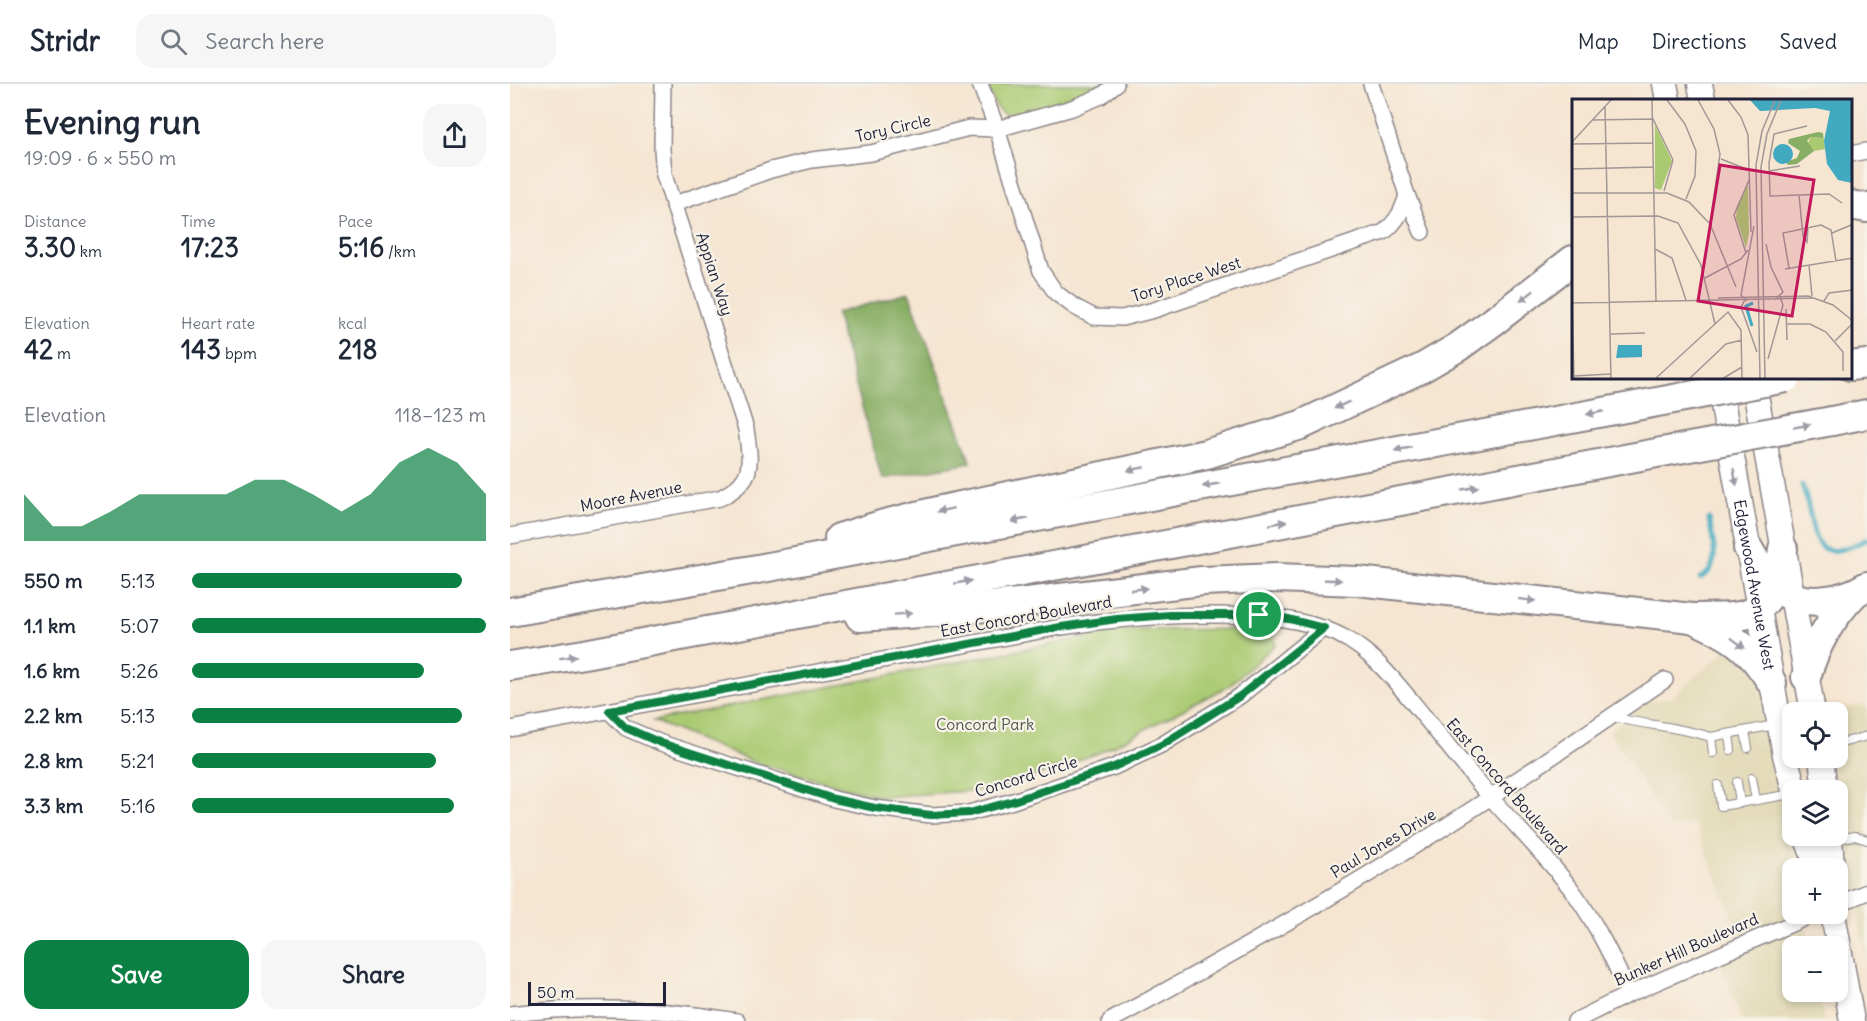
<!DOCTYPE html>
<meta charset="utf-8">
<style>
:root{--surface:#fff;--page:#f6f6f7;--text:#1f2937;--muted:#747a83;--line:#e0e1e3;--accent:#0b8043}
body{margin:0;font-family:Delius,sans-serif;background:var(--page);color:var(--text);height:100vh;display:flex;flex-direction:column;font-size:22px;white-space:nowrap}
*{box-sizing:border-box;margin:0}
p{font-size:20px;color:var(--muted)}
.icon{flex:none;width:33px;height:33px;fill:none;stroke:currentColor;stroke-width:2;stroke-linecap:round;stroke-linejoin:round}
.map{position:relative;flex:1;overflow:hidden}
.panel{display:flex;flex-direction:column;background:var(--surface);width:510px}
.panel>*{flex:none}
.controls{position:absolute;left:1272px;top:618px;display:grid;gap:12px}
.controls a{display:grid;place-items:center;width:66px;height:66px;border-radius:12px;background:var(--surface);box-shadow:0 3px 9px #0003;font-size:30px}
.scale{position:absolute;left:18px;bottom:15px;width:138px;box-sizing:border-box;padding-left:6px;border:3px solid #22223b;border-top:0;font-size:16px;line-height:21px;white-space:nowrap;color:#22223b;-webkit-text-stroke:4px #f7f3e8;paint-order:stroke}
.pin{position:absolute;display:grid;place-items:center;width:51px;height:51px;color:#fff;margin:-26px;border:3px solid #fff;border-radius:50%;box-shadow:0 2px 6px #0007}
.round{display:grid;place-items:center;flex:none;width:63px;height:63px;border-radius:18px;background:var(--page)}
.overview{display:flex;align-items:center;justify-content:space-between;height:102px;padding:0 24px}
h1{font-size:33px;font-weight:800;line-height:45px}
.figures{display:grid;grid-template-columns:repeat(3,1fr);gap:9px;height:102px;padding:6px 24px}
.figures div{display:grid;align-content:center}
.figures b{font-size:26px;font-weight:800}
.figures small{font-size:16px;font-weight:400}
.figures p{font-size:16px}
.chart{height:168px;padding:12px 24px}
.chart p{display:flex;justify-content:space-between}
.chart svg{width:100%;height:108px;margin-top:6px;fill:var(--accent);opacity:.7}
.button{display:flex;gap:12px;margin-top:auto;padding:12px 24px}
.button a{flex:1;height:69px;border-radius:18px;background:var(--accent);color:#fff;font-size:24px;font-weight:800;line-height:69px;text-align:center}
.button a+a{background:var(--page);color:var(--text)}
ul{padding:0 24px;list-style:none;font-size:20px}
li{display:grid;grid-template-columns:96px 72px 1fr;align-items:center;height:45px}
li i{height:15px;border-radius:8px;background:var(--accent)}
header{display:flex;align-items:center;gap:36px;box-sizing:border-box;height:84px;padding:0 30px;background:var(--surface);border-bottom:2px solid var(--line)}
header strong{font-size:28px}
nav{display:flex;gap:33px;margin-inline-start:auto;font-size:21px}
.search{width:420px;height:54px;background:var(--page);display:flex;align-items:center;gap:15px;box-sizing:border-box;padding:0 21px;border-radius:18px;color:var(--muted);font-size:22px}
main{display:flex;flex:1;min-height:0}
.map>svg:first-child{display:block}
</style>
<header>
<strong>Stridr</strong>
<div class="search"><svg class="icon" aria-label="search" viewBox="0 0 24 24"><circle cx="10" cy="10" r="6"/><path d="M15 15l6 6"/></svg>Search here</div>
<nav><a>Map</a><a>Directions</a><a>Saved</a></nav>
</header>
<main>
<section class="panel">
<div class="overview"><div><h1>Evening run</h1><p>19:09 · 6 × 550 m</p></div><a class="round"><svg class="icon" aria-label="share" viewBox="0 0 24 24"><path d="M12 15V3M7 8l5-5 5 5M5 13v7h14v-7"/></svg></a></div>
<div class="figures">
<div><p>Distance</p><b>3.30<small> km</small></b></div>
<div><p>Time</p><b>17:23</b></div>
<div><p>Pace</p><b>5:16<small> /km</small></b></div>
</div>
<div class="figures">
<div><p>Elevation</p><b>42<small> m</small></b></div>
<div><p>Heart rate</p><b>143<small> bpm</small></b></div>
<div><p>kcal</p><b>218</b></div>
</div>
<div class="chart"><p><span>Elevation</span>118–123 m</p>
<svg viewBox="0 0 160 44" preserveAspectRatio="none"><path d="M0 44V25L10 38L20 38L30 32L40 25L50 25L60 25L70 25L80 19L90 19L100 25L110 32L120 25L130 12L140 6L150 12L160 25V44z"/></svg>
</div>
<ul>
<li><b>550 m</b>5:13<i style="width:92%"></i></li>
<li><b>1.1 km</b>5:07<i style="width:100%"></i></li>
<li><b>1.6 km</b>5:26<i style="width:79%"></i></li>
<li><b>2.2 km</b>5:13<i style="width:92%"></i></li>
<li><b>2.8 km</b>5:21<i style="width:83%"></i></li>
<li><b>3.3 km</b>5:16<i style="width:89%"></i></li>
</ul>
<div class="button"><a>Save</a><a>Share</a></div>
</section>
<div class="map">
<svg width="1357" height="937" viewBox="0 0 1357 937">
<rect width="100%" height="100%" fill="#f7f3e8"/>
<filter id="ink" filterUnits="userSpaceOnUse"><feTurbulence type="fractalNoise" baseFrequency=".0167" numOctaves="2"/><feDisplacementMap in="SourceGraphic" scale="12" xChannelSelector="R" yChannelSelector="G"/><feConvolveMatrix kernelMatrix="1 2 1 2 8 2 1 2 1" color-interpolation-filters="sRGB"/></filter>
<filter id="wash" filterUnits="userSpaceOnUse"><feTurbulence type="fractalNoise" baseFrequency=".008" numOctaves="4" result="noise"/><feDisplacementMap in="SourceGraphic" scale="24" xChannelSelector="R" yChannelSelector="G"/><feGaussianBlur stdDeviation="1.35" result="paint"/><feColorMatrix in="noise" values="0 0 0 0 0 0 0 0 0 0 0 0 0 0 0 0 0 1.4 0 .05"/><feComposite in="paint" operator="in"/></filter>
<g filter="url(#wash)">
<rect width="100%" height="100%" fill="#f5e5d1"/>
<g fill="#e3dbba">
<polygon points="1221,563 1245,589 1253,611 1285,784 1282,784 1282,830 1294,830 1300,862 1282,862 1282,908 1308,908 1314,937 1232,937 1209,876 1236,865 1184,738 1160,743 1099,647 1135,618 1161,614"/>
<polygon points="1351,621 1357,624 1357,880 1321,674 1328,674 1328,628 1312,628"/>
</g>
<g fill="#aaca72" stroke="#667656" stroke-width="1.5">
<path d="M477,0H593L584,7L503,33C485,30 483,16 477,0Z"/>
<polygon points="760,545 766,560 719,602 591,668 488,705 370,713 246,679 143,637 613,546"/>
</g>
<polygon fill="#87ae64" stroke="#546850" stroke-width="1.5" points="399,209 461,379 372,395 326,229"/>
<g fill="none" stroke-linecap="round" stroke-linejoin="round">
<g stroke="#41aac0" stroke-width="5">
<path d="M1292,401C1309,444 1293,488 1357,455"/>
<path d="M1190,494C1213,484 1202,454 1199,435"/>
</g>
</g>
</g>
<g filter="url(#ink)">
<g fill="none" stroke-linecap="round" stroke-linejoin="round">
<defs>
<g id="lane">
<path d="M1102,633C1135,641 1169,643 1201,653"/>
<polyline points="1235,647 1238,664"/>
<polyline points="1219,650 1221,666"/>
<polyline points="1328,660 1357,652"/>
<polyline points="1203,669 1201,653 1265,641"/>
<polyline points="1242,694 1246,716"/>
<polyline points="1227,698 1230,719"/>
<polyline points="1208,701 1211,722 1282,710"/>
<polyline points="1322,756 1345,752 1357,756"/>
</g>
<g id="street">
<path d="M470,0L487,45L531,187L546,209L565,223L584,233L612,234L644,226L874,148C887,137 892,128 897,111"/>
<polyline points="861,0 897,111 912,148"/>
<polyline points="1340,70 1357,67"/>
<polyline points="164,120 261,86 302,76 361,69 459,44 487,45 562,24 591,12 606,0"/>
<path d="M0,452L210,414C245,396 241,381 236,345L154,91L152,65L153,0"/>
<polyline points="99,627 116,644 151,659 324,715 365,724 421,731 459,729 503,717 604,683 653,660 730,612 814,544"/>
<path d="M0,645L551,543C602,535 653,531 704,531C741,531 776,532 812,544C857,558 884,596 913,631C936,659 958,687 982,715C1010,747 1040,776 1065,810C1087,841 1103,875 1119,910"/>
<polyline points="1328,820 1357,808"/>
<path d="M0,930C74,921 153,924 227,937"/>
<path d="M600,937C730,867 858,794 981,713C1040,675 1097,635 1155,596"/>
<polyline points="1065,937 1119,910 1304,830"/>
</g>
<g id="primary">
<polyline points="1155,0 1158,16"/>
<polyline points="1190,0 1193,16"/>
<path id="s1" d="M1208,294L1275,671L1284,706"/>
<polyline points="1243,294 1303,628"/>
<polyline points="1311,674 1315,706"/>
<polyline points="1296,752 1308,784"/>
<polyline points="1320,752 1322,784"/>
<polyline points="1323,830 1342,937"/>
</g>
<g id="highway">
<polyline points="1340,121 1357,124"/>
<polyline points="1340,282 1357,280"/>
<polyline points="1322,337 1357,330"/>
<polyline points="329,454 374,440 427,427 696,370 791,341 912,284 948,263 984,237 1063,176"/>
<path d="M1238,464C1247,480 1257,497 1273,508C1297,524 1335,516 1357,502"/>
<polyline points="0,528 242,486 1142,319"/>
<path d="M350,533L440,527L692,497L767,494L847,497L1182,534C1198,533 1218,535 1234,531C1263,523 1270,490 1273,465"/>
<path d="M1184,535C1222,552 1240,563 1262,599"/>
<polyline points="0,582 74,570 1152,368"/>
<path d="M1296,593C1306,560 1320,535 1344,510"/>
</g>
</defs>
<use href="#lane" stroke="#8c8486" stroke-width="10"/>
<use href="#street" stroke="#8c8486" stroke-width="18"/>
<use href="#primary" stroke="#8c8486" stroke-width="27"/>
<use href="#highway" stroke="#8c8486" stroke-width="32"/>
<use href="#lane" stroke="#fff" stroke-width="8"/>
<use href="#street" stroke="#fff" stroke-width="15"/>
<use href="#primary" stroke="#fff" stroke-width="24"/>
<use href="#highway" stroke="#fff" stroke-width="28"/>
<defs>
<g id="highway-bridge">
<polyline points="1142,319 1276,294"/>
<polyline points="1152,368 1322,337"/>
</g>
</defs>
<use href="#highway-bridge" stroke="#8c8486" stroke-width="32" stroke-linecap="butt"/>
<use href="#highway-bridge" stroke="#fff" stroke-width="28"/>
</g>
<defs><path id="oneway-solid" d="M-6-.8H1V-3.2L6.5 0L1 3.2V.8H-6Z" transform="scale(1.5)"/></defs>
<g fill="#9c9ca7">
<use href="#oneway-solid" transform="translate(1017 212) rotate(142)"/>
<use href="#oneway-solid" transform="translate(832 321) rotate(155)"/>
<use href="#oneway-solid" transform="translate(1085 329) rotate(169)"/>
<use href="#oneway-solid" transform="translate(1292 342) rotate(-10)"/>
<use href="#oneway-solid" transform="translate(893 365) rotate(169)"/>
<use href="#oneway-solid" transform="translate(626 385) rotate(168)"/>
<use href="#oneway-solid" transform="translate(1225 393) rotate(80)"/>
<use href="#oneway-solid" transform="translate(701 401) rotate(169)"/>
<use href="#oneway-solid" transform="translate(960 404) rotate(-11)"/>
<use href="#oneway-solid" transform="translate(435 426) rotate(168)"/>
<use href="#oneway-solid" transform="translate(510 436) rotate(169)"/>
<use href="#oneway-solid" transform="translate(768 439) rotate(-11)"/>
<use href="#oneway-solid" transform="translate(823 496) rotate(2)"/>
<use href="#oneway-solid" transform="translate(453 498) rotate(-11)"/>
<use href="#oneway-solid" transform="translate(629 505) rotate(-7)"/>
<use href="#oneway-solid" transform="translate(1017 516) rotate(6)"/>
<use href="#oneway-solid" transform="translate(393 530) rotate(-4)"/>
<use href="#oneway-solid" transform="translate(1228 559) rotate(37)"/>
<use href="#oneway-solid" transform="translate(58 573) rotate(-9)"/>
</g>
</g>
<g fill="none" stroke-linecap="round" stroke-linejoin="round" filter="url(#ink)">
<defs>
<polygon id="route" points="660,531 749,531 779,535 814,544 730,612 653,660 604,683 503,717 459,729 421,731 365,724 324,715 151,659 116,644 99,627 551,543 607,535"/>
</defs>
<use href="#route" stroke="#fff" stroke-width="12"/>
<use href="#route" stroke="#0b8043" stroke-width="8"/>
</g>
<g text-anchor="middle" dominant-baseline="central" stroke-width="4.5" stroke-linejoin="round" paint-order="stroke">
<g font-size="16" fill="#22223b" stroke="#f7f3e8">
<text transform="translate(383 44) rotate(-13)">Tory Circle</text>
<text transform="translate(205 190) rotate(72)">Appian Way</text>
<text transform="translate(676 195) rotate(-18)">Tory Place West</text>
<text transform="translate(121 412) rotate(-11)">Moore Avenue</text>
<text stroke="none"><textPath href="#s1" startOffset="210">Edgewood Avenue West</textPath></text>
<text transform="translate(516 532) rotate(-10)">East Concord Boulevard</text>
<text transform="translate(516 692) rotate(-17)">Concord Circle</text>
<text transform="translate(997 702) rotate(49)">East Concord Boulevard</text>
<text transform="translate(873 759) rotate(-31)">Paul Jones Drive</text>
<text transform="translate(1176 865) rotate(-24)">Bunker Hill Boulevard</text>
</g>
<g font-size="16" fill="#4b544c" stroke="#f7f3e8">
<text x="475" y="640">Concord Park</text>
</g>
</g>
<g transform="translate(1062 15)">
<rect width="280" height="280" fill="#f5e5d1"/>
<path d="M83,26L100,62L89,91L83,89ZM251,34L253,50L242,52L235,46L239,38L251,39ZM176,85L177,134L174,149L164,119L165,107Z" fill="#aaca72"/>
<path d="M246,33L251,34V39L239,38L235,42L242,52L225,65L216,66L214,63L225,59L228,52L216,44L217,40Z" fill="#87ae64"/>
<path d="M178,1H280V84L266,81L255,65L252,42L258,12L243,9L188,12ZM201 55a10 10 0 1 1 20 0a10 10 0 1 1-20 0ZM46,246H70V258L44,259Z" fill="#41aac0"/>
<path fill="none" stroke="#41aac0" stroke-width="3" d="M180,227L174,207L181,204"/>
<path fill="none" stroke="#a19795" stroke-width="1.5" d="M80,1L84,202M95,1L113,25L124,52L123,77L114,100M126,1L142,30L148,55L138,125L164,188M156,1L169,18L176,36L179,133M33,8L39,280M20,21L81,20L101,61L92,92M235,27L202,35L197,64L198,97L257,95L270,104M0,43L39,1M0,45L81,44M149,60L177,71M0,70L82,68M197,72L228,67M0,94H95L117,103L137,124M227,96L231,137L235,143L236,128M0,118L86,117L106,124L129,166L143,225M260,134L279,126M194,145L199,168L211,193L203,201M83,150L100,159L114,201M174,154L162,116L177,81M237,166L240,197M217,169L211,134L249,126L259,131L264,162M213,170L281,159M133,179L169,160L176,151M0,194L2,280M146,199L236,197L261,206L281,222M174,199L169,208L185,253M175,202L169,196L182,127M252,202L257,194L281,191M0,204L240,199M214,210L215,241M214,225H238L254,233L271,253V272M39,235L73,234M263,242L281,224M196,260L211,206L208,198M2,277L39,275M83,280L156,213L169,231L170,280M117,280L154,245L170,241M150,280L170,268M188,280L184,66L190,32L203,1M193,280L189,68L195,35L209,1"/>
<path fill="#c2185b" fill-opacity="0.15" stroke="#c2185b" stroke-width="3" d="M148,66L242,81L220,217L126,202Z"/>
<rect width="280" height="280" fill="none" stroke="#22223b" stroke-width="3"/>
</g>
</svg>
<div class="controls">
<a><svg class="icon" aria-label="locate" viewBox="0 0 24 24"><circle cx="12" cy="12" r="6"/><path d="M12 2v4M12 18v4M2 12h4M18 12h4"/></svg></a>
<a><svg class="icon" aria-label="layers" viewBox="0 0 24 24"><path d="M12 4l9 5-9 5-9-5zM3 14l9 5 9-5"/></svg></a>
<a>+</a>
<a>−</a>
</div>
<div class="scale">50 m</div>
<div class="pin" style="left:749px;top:531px;background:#1e9e55"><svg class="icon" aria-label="arrive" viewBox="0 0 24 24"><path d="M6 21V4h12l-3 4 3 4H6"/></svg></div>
</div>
</main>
